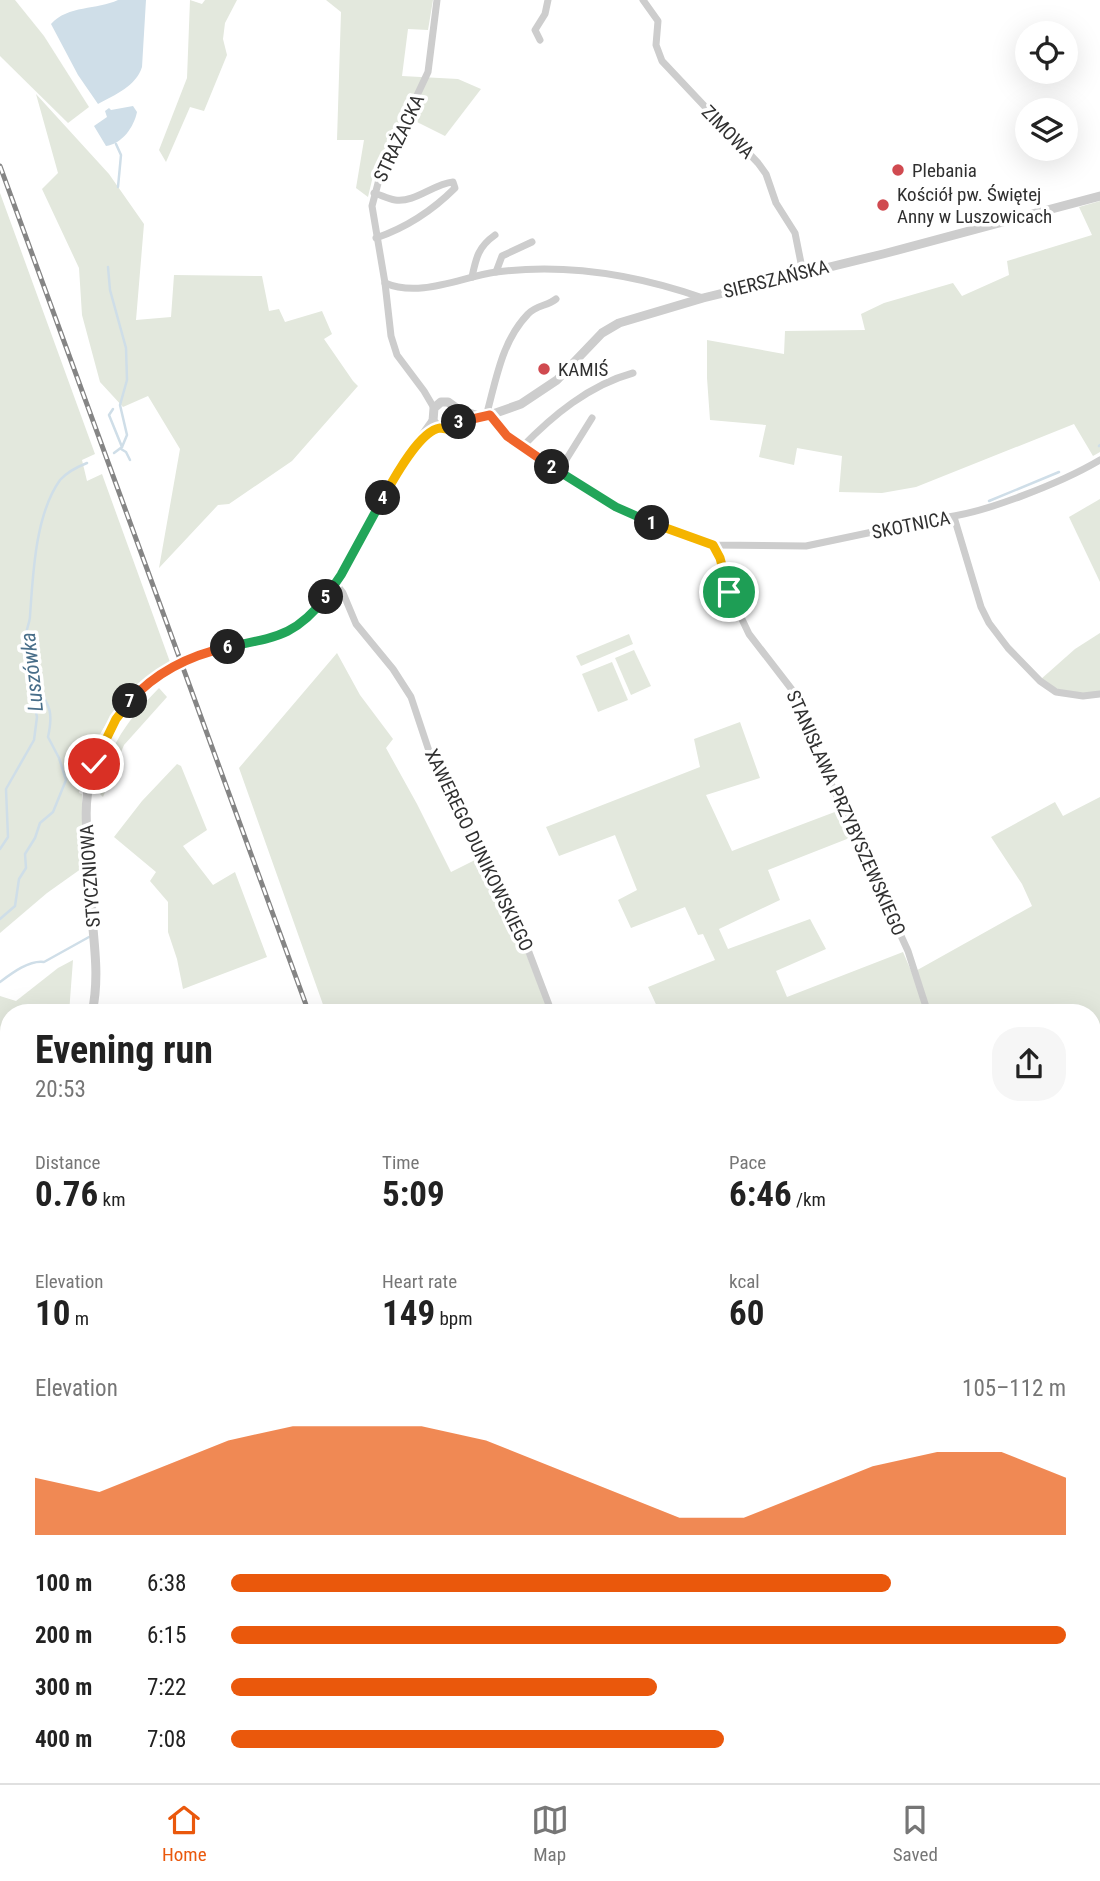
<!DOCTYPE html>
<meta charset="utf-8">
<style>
:root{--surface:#fff;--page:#f6f6f6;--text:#222;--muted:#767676;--line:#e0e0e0;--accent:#ea580c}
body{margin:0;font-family:"Roboto Condensed",sans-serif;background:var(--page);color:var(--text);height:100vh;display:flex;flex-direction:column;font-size:26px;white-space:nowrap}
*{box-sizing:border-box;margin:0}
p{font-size:23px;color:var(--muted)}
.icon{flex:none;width:38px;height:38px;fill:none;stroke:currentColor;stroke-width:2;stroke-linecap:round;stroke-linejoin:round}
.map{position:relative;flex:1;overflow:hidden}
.details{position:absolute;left:0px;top:1004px;width:1101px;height:779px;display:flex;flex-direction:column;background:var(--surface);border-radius:28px 28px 0 0;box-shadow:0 7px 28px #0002}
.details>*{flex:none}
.fabs{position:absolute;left:1015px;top:21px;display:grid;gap:14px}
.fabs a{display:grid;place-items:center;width:63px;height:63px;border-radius:50%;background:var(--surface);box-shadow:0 7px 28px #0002;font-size:35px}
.pin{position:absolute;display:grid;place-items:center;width:60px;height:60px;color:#fff;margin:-30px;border:4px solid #fff;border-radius:50%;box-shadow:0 2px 7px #0007}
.km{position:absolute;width:35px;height:35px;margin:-18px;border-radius:50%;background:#222;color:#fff;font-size:19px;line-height:35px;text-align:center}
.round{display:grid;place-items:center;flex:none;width:74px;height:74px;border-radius:28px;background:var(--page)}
.head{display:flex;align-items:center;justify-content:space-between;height:119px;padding:0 35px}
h1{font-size:38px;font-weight:700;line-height:52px}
.metrics{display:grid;grid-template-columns:repeat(3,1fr);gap:10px;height:119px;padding:7px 35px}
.metrics div{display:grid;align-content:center}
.metrics b{font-size:35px;font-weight:700}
.metrics small{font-size:19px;font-weight:400}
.metrics p{font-size:19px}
.chart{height:196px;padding:14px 35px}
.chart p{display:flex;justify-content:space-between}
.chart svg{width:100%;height:126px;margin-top:7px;fill:var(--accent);opacity:.7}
ul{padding:0 35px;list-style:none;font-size:23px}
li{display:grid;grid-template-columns:112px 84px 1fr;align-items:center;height:52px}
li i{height:18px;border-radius:9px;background:var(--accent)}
.tab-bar{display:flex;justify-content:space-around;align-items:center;height:98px;border-top:2px solid var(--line);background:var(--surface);font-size:19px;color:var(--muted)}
.tab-bar a{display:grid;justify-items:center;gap:4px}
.tab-bar .selected{color:var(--accent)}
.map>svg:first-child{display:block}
</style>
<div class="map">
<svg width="1100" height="1783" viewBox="0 0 1100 1783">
<rect width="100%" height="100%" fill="#fff"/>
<g fill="#e3e8dd">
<polygon points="0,0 15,0 44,36 89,107 68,123 0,56"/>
<polygon points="190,0 202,4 205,0 237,0 225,23 223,39 227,55 204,111 190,107 166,162 159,150 187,78"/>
<polygon points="326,0 433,0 428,30 408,29 402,76 458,79 481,89 445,136 403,115 372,180 368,197 356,188 364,140 337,140 341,12"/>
<polygon points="36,94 109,174 144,224 136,320 171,317 174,275 262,276 269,311 279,309 285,322 322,311 332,334 324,339 353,381 358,386 292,461 229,504 218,505 159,568 180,449 148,396 123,407 100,382 82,315 79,268 42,189 58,173"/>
<path d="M0,193L95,454L82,460L87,481L102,474L170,662C136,686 101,718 90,760H85L79,793L82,794L85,866L47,893L0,933Z"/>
<polygon points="1100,201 1100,452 1093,456 1074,424 916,487 882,493 839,492 842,456 797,448 794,465 759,457 766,425 710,420 707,378 707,340 784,354 785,331 865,330 861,314 884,303 953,283 962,296 1009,275 1007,261 1092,235 1079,207"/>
<polygon points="1100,499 1100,582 1069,517"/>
<path d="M1100,633V692C1078,695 1058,692 1040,680L1075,649Z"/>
<polygon points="629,634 633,644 581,666 576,656"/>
<polygon points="634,650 651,686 631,695 615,658"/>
<polygon points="337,653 360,695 393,739 386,748 417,804 451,872 479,858 515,925 546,1005 536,1013 326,1013 239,768"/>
<polygon points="612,662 628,700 598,712 582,674"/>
<path d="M159,688L167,697L124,745L103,797L97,791C112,743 124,724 159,688Z"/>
<polygon points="740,722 760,778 706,795 732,851 840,810 852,837 768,870 780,900 719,929 728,949 810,919 826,949 776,971 787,997 903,952 912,973 1032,906 1022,884 991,837 1055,802 1063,816 1100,797 1100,1277 1092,1282 1092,1013 660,1013 648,987 715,960 703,934 698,935 685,907 631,928 618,900 637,890 615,835 559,856 546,827 700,767 694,739"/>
<polygon points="177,764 181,766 207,830 183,846 213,885 235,872 267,957 183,989 177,959 168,932 168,902 150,881 156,872 114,837 142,801"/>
<polygon points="73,960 69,1013 9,1013 9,1133 0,1128 0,996 16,1001 58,968"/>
<polygon points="0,1186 9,1189 9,1247 0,1246"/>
<polygon points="1092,1282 1100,1290 1100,1530 1092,1524"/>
<polygon points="9,1351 9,1458 0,1457 0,1382"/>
<polygon points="1092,1530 1100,1535 1100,1621 1092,1631"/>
<polygon points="0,1740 9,1756 9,1774 40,1775 43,1780 89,1775 92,1783 0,1783"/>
<polygon points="601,1774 606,1783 233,1783 229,1775"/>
<polygon points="96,1775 209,1775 177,1783 100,1783"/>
<polygon points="676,1775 987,1775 983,1783 681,1783"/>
</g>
<g fill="#cfdee8">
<path d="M118,0H146L142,67C136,86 115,95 98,104L78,75L51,24C68,5 97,10 118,0Z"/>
<path d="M133,106L137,112C134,127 122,144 106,146L94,126L107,117L105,111L109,108L111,110Z"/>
</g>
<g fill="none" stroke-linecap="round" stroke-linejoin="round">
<g stroke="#cfdee8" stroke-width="2.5">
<polyline points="116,144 121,155 118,187"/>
<polyline points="108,267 110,290 126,348 127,380 120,405 127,435 122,447 114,453"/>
<polyline points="113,409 109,415 122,447"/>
<polyline points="1099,446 1100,445"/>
<polyline points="121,449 126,452 130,460"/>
<polyline points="989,501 1059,472"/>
<path d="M0,849L8,837L6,789L34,740L37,717L32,694C45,675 26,657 26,638C25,631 30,623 30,616C33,575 35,515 60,480C67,472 77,467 87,463"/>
<path d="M0,919L15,906L19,879L26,868L25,854L35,838L40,823L53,812L66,780L59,758L48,737C53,714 51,707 37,687"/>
<path d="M0,982C12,973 29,960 44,962L89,937"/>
<polyline points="652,1774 661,1783"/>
</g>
<g stroke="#cdcdcd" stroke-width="7">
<polyline points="643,0 658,21 656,45 662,61 758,163 766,174 776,203 795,233 803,273"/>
<polyline points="540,40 535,30 545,14 548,0"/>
<path d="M374,193C381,195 388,199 395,200C415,203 433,184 453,182L455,188C432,211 408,227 376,238"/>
<polyline points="496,272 502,256 532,242"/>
<path d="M472,277C476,258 478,247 495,235"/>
<path d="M385,283C420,298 461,277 496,272C566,263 637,275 703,298"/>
<path d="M556,299C548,306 536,305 528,314C503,340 497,375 488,409L498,426L521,448L616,507L713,545L806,546L939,518C981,515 1063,482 1100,460"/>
<polyline points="434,408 424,391 397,355 391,336 385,283 372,206 381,172 428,72 437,0"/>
<path d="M521,448C552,416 589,385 633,373"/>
<polyline points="559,471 592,418"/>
<polyline points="954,517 981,607 989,623 1008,648 1040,681 1056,692 1083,696 1100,694"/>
<polyline points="713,545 720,558 729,592 749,634 793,691 817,753 908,951 928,1013"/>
<polyline points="336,584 343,593 356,624 393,669 411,697 430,754 519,926 552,1013"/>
<polyline points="1092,1273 1100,1282"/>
<polyline points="0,1460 9,1460"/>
<polyline points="92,1774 96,1783"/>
<polyline points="790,1774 798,1783"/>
</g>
<g stroke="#cdcdcd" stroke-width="9">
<polyline points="459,410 459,421 451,429 439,428 433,421 434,408 441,402 448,402 459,410 479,416"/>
<polyline points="459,421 490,415 521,404 557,380 602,333 619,323 703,298 883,254 1100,196"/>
<path d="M92,1013C99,981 95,951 92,918C91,903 92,887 90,871C88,839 82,808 91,776C108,713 155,664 220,649C245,643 273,643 295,627C331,603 348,561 368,525C388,489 409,454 433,421"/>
<polyline points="0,1180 9,1184"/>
<polyline points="0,1360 9,1327"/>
</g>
<defs>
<g id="rail">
<polyline points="0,166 309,1013"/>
<polyline points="644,1774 649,1783"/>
</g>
</defs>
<use href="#rail" stroke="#858585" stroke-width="5"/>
<use href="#rail" stroke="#fff" stroke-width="2.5" stroke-dasharray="8" stroke-linecap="butt"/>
</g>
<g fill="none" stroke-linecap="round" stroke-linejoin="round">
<defs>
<polyline id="split-1" points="652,523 713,545 720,558 729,592"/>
<polyline id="split-2" points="552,467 616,507 652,523"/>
<polyline id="split-3" points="459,422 490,415 507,436 552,467"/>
<path id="split-4" d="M383,498C393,480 419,431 440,428C443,428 447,430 451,429L459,422"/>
<polyline id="split-5" points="326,597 341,575 383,498"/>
<path id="split-6" d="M228,647C275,637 295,637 326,597"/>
<path id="split-7" d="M130,701C156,672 191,655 228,647"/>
<polyline id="split-8" points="94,764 116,719 130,701"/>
</defs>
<use href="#split-1" stroke="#fff" stroke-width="14"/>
<use href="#split-2" stroke="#fff" stroke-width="14"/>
<use href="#split-3" stroke="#fff" stroke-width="14"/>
<use href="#split-4" stroke="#fff" stroke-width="14"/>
<use href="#split-5" stroke="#fff" stroke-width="14"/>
<use href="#split-6" stroke="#fff" stroke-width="14"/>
<use href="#split-7" stroke="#fff" stroke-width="14"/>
<use href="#split-8" stroke="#fff" stroke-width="14"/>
<use href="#split-1" stroke="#f5b400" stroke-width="9"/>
<use href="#split-2" stroke="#22a559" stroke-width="9"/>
<use href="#split-3" stroke="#f0652b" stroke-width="9"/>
<use href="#split-4" stroke="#f5b400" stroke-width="9"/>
<use href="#split-5" stroke="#22a559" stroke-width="9"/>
<use href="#split-6" stroke="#22a559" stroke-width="9"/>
<use href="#split-7" stroke="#f0652b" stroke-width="9"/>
<use href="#split-8" stroke="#f5b400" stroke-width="9"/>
</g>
<g fill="#d04a50" stroke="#fff" stroke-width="2.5">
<circle cx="898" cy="170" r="7"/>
<circle cx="883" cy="205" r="7"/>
<circle cx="544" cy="369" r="7"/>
</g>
<g text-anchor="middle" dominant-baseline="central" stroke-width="7" stroke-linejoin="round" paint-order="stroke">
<g font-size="19" fill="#303030" stroke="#fff">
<text transform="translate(728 132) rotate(46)">ZIMOWA</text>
<text transform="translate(399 138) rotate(-65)">STRAŻACKA</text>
<text transform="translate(776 279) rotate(-14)">SIERSZAŃSKA</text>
<text transform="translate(911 525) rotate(-11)">SKOTNICA</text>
<text transform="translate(846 813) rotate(66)">STANISŁAWA PRZYBYSZEWSKIEGO</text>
<text transform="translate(479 850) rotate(64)">XAWEREGO DUNIKOWSKIEGO</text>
<text transform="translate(90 876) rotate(-94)">STYCZNIOWA</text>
</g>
<g font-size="19" fill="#303030" stroke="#fff" text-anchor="start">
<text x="912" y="170">Plebania</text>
<text x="897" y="194">Kościół pw. Świętej<tspan x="897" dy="22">Anny w Luszowicach</tspan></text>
<text x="558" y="369">KAMIŚ</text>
</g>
<g font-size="21" font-style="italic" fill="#486e89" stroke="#fff">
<text transform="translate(32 672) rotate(-96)">Luszówka</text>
</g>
</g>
</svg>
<div class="fabs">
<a><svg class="icon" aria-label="locate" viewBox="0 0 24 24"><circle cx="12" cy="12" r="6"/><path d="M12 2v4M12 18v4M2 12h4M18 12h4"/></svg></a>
<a><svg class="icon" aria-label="layers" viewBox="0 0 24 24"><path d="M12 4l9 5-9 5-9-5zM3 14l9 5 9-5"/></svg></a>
</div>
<div class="pin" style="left:729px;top:592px;background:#1e9e55"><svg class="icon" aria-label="arrive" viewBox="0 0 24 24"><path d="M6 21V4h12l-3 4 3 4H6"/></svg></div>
<div class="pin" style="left:94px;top:764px;background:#d93025"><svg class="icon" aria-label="check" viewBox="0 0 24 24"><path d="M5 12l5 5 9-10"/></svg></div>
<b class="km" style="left:652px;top:523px">1</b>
<b class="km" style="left:552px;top:467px">2</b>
<b class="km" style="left:459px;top:422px">3</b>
<b class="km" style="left:383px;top:498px">4</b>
<b class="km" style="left:326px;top:597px">5</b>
<b class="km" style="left:228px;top:647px">6</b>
<b class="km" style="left:130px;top:701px">7</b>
<section class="details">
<div class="head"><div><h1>Evening run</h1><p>20:53</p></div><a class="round"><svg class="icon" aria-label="share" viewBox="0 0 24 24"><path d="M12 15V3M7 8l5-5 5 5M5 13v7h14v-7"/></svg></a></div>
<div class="metrics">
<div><p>Distance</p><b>0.76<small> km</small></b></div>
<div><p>Time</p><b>5:09</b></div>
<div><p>Pace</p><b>6:46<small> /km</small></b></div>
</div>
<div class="metrics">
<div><p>Elevation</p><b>10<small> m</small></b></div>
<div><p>Heart rate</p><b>149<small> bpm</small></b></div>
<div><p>kcal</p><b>60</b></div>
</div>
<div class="chart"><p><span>Elevation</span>105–112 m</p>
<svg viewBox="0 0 160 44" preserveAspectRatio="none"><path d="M0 44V24L10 29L20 20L30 11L40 6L50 6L60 6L70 11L80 20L90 29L100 38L110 38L120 29L130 20L140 15L150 15L160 24V44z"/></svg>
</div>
<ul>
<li><b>100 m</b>6:38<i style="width:79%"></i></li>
<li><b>200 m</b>6:15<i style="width:100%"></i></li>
<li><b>300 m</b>7:22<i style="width:51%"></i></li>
<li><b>400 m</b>7:08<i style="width:59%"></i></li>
</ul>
</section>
</div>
<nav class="tab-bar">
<a class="selected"><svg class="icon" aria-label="home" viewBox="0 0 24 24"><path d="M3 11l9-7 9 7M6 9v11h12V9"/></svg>Home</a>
<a><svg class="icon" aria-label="map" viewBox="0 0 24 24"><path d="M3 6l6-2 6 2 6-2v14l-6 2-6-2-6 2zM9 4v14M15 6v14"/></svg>Map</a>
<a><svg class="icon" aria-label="saved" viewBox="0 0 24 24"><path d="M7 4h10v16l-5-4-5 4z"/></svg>Saved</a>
</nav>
